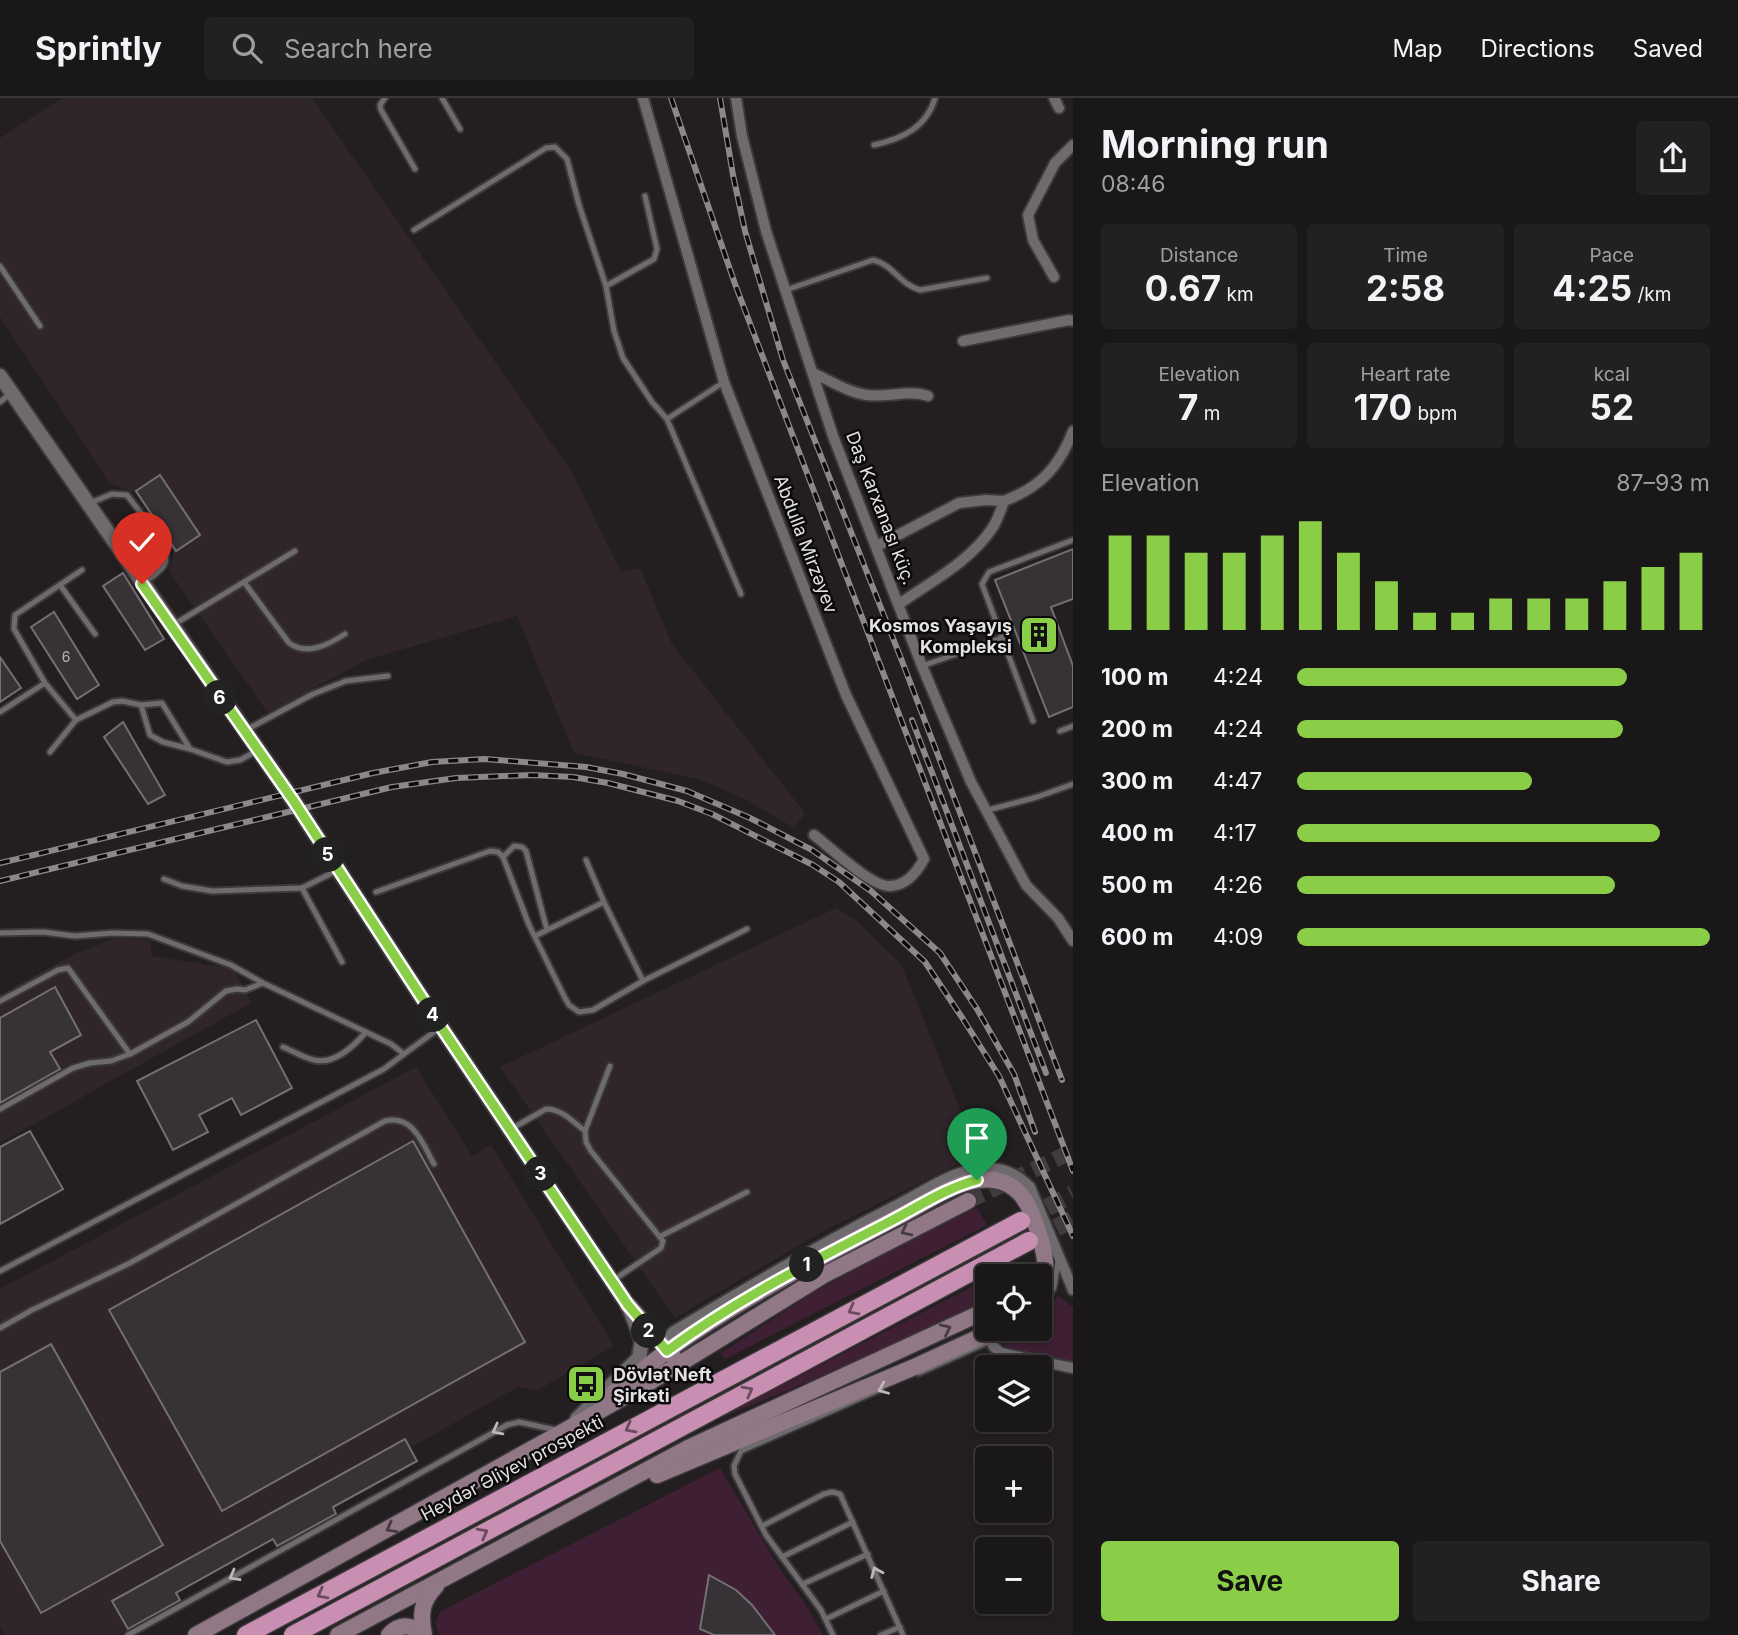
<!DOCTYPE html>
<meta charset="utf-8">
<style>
:root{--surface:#1a1719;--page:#232022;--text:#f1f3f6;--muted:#9f9fa2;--line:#383638;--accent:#8ace48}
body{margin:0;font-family:Inter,sans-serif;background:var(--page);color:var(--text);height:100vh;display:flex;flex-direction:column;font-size:26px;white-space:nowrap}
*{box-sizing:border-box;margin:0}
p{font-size:23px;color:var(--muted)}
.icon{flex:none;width:38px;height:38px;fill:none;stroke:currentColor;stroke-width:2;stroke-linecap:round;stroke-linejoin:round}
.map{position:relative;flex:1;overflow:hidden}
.side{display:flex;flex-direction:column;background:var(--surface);width:665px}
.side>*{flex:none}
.tools{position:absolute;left:975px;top:1166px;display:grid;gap:14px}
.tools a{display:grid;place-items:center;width:77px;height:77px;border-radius:7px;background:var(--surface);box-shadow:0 4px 10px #0003,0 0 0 2px var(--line);font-size:35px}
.pin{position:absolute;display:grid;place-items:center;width:60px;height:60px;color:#fff;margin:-72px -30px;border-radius:50% 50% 50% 0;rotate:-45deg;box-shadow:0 0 7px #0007}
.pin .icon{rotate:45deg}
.km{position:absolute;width:35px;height:35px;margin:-18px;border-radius:50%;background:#222;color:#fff;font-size:19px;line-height:35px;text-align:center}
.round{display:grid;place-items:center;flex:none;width:74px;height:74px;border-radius:7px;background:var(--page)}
.overview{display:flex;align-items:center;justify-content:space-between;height:119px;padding:0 28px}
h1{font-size:38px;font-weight:700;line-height:52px}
.stats{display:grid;grid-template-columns:repeat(3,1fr);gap:10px;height:119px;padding:7px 28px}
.stats div{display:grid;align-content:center;border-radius:7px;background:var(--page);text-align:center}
.stats b{font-size:35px;font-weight:700}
.stats small{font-size:19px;font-weight:400}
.stats p{font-size:19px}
.chart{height:196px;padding:14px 28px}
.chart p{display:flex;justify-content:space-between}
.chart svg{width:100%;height:126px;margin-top:7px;stroke:var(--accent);stroke-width:6}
.cta{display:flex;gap:14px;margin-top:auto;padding:14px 28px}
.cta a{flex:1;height:80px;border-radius:7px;background:var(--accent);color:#111;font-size:28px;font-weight:700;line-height:80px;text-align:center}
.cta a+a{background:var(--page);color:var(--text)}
ul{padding:0 28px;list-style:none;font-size:23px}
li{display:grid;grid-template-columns:112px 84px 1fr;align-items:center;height:52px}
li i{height:18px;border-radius:9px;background:var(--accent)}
header{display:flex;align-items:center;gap:42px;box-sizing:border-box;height:98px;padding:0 35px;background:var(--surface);border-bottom:2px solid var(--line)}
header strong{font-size:33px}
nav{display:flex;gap:38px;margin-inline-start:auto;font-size:24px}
.search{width:490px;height:63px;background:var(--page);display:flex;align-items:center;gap:18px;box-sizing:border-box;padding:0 24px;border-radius:7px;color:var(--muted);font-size:26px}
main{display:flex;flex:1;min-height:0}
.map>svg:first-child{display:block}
</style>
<header>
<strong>Sprintly</strong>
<div class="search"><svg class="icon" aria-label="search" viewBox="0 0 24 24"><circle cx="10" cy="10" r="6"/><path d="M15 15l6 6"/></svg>Search here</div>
<nav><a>Map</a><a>Directions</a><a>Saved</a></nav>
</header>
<main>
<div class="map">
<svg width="1073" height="1537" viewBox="0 0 1073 1537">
<rect width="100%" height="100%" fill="#231f21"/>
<g fill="#2f252b">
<polygon points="62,0 312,0 571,373 621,474 640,470 672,546 805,715 794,730 747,702 698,681 574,655 517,518 366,562 268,615 169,473 174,454 134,394 110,385 0,219 0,40"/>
<polygon points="836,810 857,823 901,866 978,1056 825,1132 675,1220 500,969"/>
<polygon points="116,840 150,842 152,858 234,871 251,905 0,1045 0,897 72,857"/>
<polygon points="416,969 472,1058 491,1047 614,1248 536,1293 518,1289 410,1350 405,1342 112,1503 128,1532 117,1537 4,1537 0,1529 0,1191"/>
</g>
<g fill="#3f1f34">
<polygon points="977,1110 987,1127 725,1261 721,1255 816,1193 909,1143"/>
<polygon points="987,1181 987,1203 885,1252 708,1325"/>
<polygon points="1058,1198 1073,1209 1073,1263 1005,1250 1004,1246 1006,1243 1031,1230 1040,1230 1040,1223"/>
<polygon points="720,1370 781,1473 806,1507 823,1537 440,1537 435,1525 441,1513"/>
</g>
<g fill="#363235" stroke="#746f72" stroke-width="2">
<polygon points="160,377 200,437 176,453 136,393"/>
<polygon points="1073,451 1073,501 1051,509 1073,568 1073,609 1049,619 995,482"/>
<polygon points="123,475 164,541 145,552 103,488"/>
<polygon points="54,514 99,587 77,601 31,529"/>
<polygon points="0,559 21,590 0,604"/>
<polygon points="123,624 165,697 148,706 104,639"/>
<polygon points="55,889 81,937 50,954 60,971 0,1005 0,920"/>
<polygon points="256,922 292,990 241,1017 232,1000 199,1017 208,1034 173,1052 137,983"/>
<polygon points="30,1033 63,1091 0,1126 0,1049"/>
<polygon points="413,1043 525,1244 222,1413 109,1212"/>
<polygon points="51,1246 163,1447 41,1515 0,1443 0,1274"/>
<polygon points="405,1341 417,1363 333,1409 336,1416 277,1448 273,1441 176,1495 180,1502 128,1531 112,1503"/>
<polygon points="709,1477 736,1492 752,1507 775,1537 714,1537 700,1531"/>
</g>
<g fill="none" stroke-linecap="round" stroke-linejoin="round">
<polyline stroke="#403c3e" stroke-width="16" stroke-dasharray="16 8" stroke-linecap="butt" points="968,1103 1073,1053"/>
<g stroke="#403c3e" stroke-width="18" stroke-dasharray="18 9" stroke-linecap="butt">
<polyline points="1023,1122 1073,1096"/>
<polyline points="1032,1142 1073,1121"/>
</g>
<defs>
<g id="service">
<polyline points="385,0 380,7 381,12 415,71"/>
<polyline points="442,0 460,31"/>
<path d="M874,47C902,41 927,29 935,0"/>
<polyline points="414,132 546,50 555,49 567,61 579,107 606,188 614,233 623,260 652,304 667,321"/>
<polyline points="0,168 40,228"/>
<polyline points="606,188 654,161 657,151 645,98"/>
<path d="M786,192L873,162C894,167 899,186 920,192L987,180"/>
<polyline points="724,284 667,321 741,496"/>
<polyline points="0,304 11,295"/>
<path d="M90,405L112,396L127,397C137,411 171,449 165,465C162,473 151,479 145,484"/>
<path d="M244,484L289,545C307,558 328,547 345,536"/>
<polyline points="60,487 95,536"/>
<polyline points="173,527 295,453"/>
<polyline points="922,568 1002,540"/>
<polyline points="141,607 150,637 163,644 190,651"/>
<polyline points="0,614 45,585"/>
<polyline points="76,622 45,585 14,531 15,517 82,472"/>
<polyline points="1033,623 982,486 989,474 1073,442"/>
<polyline points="246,632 313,596 346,583 388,578"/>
<polyline points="1060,633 1073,628"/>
<polyline points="50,654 76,622 113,604 122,603 141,607 162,605 190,651 227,664 240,662 257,653"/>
<polyline points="988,712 1037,699 1073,686"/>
<polyline points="503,759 514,748 522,749 526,753 547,832"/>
<polyline points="164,781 182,788 212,793 302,790 342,864"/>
<polyline points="302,790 338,772"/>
<polyline points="376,794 490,753 498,754 503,759 529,827 565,900 569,907 579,914 593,912 643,883 747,831"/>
<polyline points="604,804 643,883"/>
<polyline points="0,835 43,834 75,838 112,835 148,836 231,867 263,885 391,946 404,956 441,929"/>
<polyline points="535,838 604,804 586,762"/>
<polyline points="0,903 58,872 68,870 130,956"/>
<path d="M283,949C293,953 304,960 314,962C335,967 354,948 366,934"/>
<polyline points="610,968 585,1033 586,1044 591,1053 663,1143 661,1150 612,1183"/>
<polyline points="0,1011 73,970 90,965 111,963 130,956 188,924 226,893 237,891 245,892 263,885"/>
<path d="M511,1031L546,1011C562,1011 573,1024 585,1033"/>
<polyline points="661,1138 747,1094"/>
<polyline points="0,1173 384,971 404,956"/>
<polyline points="1040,1215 1054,1189 1058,1164"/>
<path d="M0,1230L32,1212L130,1165L385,1023C413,1016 423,1046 434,1066"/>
<polyline points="919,1275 1019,1230"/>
<polyline points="762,1428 824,1396 832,1394 840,1396 903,1537"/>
<polyline points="782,1459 853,1424"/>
<polyline points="803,1486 868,1456"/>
<polyline points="826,1521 884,1493"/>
<polyline points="128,1537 507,1327 519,1324 556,1332"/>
<polyline points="833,1537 821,1512 766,1437 735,1376 734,1368 741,1353 881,1291"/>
<polyline points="881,1537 900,1529"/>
</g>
<g id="minor">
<path d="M643,0L724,284L846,597L924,761C917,774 907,787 891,788C872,790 830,749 814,737"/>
<polyline points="736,0 742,38 766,133 833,338 922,568 971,684 1019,774 1026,787 1058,820 1073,843"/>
<polyline points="1054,0 1059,10"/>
<polyline points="1054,179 1033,142 1028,117 1055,65 1073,47"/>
<polyline points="963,243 1069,222 1073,223"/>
<path d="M815,276C831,283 849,295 867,297C888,300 908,291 928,298"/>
<polyline points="877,448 959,405 986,402 1004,403"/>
<path d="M899,506C932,483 971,463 993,429C998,421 1001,412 1004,403C1041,389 1059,369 1073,333"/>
<polyline points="986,1236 994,1249 1001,1255 1073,1270"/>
<path d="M666,1250L667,1240L674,1233C748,1189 822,1145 899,1106C921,1095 946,1077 971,1072C994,1067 1014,1072 1030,1089L1073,1192"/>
</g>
<polyline id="tertiary" points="0,278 293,702 441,929 628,1207 642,1242 639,1260 577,1321"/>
<g id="secondary">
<polyline points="628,1207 673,1258"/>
<path d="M612,1296C639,1275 665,1253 693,1235C759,1191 831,1154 902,1117C923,1106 956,1084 979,1082C1006,1079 1023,1092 1032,1116C1042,1144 1052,1170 1040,1199"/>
<polyline points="657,1377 912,1270 999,1230"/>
<polyline points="196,1537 566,1332 650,1284 824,1177 968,1103"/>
<polyline points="338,1537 688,1350 987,1212"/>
<path d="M389,1537C400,1525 412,1526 423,1537"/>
<path d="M424,1537C420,1517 421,1503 436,1488"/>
</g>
<g id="trunk">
<polyline points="246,1537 1021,1123"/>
<polyline points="293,1537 1029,1143"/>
</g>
</defs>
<use href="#service" stroke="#3c393b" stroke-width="9"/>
<use href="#minor" stroke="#3c393b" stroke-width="14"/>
<use href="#tertiary" stroke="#3c393b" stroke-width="18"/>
<use href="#secondary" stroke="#3c393b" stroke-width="19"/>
<use href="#trunk" stroke="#3c393b" stroke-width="21"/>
<use href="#service" stroke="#6f6a6d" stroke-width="5"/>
<use href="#minor" stroke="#6f6a6d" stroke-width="10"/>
<use href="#tertiary" stroke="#6f6a6d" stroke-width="14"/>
<use href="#secondary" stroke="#917887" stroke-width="16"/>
<use href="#trunk" stroke="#c88fb2" stroke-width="18"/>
<defs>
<g id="rail">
<polyline points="671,0 735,186 1073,1073"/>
<polyline points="720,0 733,77 745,133 783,262 902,563 1062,982"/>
<polyline points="912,622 1046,975"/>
<polyline points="0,765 373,675 432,664 485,661 586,669 623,676 687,693 750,720 812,752 871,793 940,855 977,911 1014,976 1035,1034"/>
<polyline points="0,783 392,689 456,680 532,677 573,679 608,685 678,703 712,716 813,767 839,784 925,864 963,921 999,978 1073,1138"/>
</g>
</defs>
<use href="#rail" stroke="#8b888a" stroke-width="6"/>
<use href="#rail" stroke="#0b090a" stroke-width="3.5" stroke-dasharray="10" stroke-linecap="butt"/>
</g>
<defs><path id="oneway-chevron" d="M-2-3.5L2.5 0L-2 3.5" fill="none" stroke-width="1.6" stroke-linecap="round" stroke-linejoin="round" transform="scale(1.75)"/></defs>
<g stroke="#473b42">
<use href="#oneway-chevron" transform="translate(906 1133) rotate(153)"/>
<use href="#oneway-chevron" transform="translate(946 1231) rotate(-25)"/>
<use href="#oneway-chevron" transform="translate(391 1430) rotate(151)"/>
</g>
<g stroke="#6a4c5e">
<use href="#oneway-chevron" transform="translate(853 1212) rotate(152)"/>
<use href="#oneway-chevron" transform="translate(748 1293) rotate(-28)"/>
<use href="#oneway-chevron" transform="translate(630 1330) rotate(152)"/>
<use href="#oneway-chevron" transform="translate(483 1435) rotate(-28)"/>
<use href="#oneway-chevron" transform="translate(322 1496) rotate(152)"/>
</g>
<g stroke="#bbb8ba">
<use href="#oneway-chevron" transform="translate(883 1291) rotate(157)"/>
<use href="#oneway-chevron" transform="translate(497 1332) rotate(152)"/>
<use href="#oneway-chevron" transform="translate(876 1474) rotate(-113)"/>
<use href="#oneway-chevron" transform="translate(234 1478) rotate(151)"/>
</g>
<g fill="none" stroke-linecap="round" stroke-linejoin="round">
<defs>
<path id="route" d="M142,486L293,702L441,929L628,1207L667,1253C734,1203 811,1164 885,1126C915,1111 945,1090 977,1082"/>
</defs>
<use href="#route" stroke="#fff" stroke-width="14"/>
<use href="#route" stroke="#8ace48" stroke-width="9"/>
</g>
<defs>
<symbol id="building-square" viewBox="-11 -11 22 22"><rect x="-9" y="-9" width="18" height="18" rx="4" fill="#8ace48" stroke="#0b090a"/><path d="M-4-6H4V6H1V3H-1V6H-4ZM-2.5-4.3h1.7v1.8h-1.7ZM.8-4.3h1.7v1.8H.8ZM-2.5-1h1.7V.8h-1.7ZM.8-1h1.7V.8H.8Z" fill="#111"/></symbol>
<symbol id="bus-square" viewBox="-11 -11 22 22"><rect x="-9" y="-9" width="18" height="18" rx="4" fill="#8ace48" stroke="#0b090a"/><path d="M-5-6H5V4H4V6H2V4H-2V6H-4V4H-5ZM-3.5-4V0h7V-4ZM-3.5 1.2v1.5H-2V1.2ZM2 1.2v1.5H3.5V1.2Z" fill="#111"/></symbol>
</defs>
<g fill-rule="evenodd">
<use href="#building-square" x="1017" y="515" width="44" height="44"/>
<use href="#bus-square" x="564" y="1264" width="44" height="44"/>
</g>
<g text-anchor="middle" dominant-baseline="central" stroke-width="5" stroke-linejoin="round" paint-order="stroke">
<g font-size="14" fill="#b8b6b8">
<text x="66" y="558">6</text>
</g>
<g font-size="18" fill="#e4e2e3" stroke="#0b090a">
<text transform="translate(881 410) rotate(69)">Daş Karxanası küç.</text>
<text transform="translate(806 446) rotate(69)">Abdulla Mirzəyev</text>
<text transform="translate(512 1370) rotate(-28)">Heydər Əliyev prospekti</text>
</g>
<g font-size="18" font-weight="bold" fill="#e4e2e3" stroke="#0b090a" text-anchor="end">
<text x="1012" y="527">Kosmos Yaşayış<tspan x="1012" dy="21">Kompleksi</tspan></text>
<text x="613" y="1276" text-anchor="start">Dövlət Neft<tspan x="613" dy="21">Şirkəti</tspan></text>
</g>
</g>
</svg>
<div class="tools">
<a><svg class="icon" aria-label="locate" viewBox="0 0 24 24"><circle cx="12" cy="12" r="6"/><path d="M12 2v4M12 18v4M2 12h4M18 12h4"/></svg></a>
<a><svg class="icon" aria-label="layers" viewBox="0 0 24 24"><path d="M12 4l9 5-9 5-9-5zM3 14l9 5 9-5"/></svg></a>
<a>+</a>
<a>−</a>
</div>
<div class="pin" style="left:977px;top:1082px;background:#1e9e55"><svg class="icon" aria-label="arrive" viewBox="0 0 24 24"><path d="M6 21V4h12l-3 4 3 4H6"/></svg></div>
<div class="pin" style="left:142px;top:486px;background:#d93025"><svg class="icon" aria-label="check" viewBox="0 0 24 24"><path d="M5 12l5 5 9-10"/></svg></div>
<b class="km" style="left:807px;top:1167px">1</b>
<b class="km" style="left:649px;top:1233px">2</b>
<b class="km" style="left:541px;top:1076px">3</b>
<b class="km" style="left:433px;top:917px">4</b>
<b class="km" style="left:328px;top:757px">5</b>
<b class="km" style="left:220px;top:600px">6</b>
</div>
<section class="side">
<div class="overview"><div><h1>Morning run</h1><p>08:46</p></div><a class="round"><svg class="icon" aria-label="share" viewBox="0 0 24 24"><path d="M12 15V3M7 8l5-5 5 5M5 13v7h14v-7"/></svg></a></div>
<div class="stats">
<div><p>Distance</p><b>0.67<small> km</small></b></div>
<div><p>Time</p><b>2:58</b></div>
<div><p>Pace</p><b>4:25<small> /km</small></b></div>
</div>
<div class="stats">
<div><p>Elevation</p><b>7<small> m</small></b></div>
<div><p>Heart rate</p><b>170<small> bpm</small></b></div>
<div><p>kcal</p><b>52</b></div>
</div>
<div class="chart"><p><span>Elevation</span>87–93 m</p>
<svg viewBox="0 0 160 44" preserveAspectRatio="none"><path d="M5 44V11M15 44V11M25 44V17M35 44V17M45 44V11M55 44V6M65 44V17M75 44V27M85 44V38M95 44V38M105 44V33M115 44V33M125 44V33M135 44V27M145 44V22M155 44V17"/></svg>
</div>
<ul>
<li><b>100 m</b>4:24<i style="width:80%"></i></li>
<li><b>200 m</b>4:24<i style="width:79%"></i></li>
<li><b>300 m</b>4:47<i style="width:57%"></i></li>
<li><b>400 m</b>4:17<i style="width:88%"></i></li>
<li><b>500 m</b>4:26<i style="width:77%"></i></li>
<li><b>600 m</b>4:09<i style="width:100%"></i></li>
</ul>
<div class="cta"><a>Save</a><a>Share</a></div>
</section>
</main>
